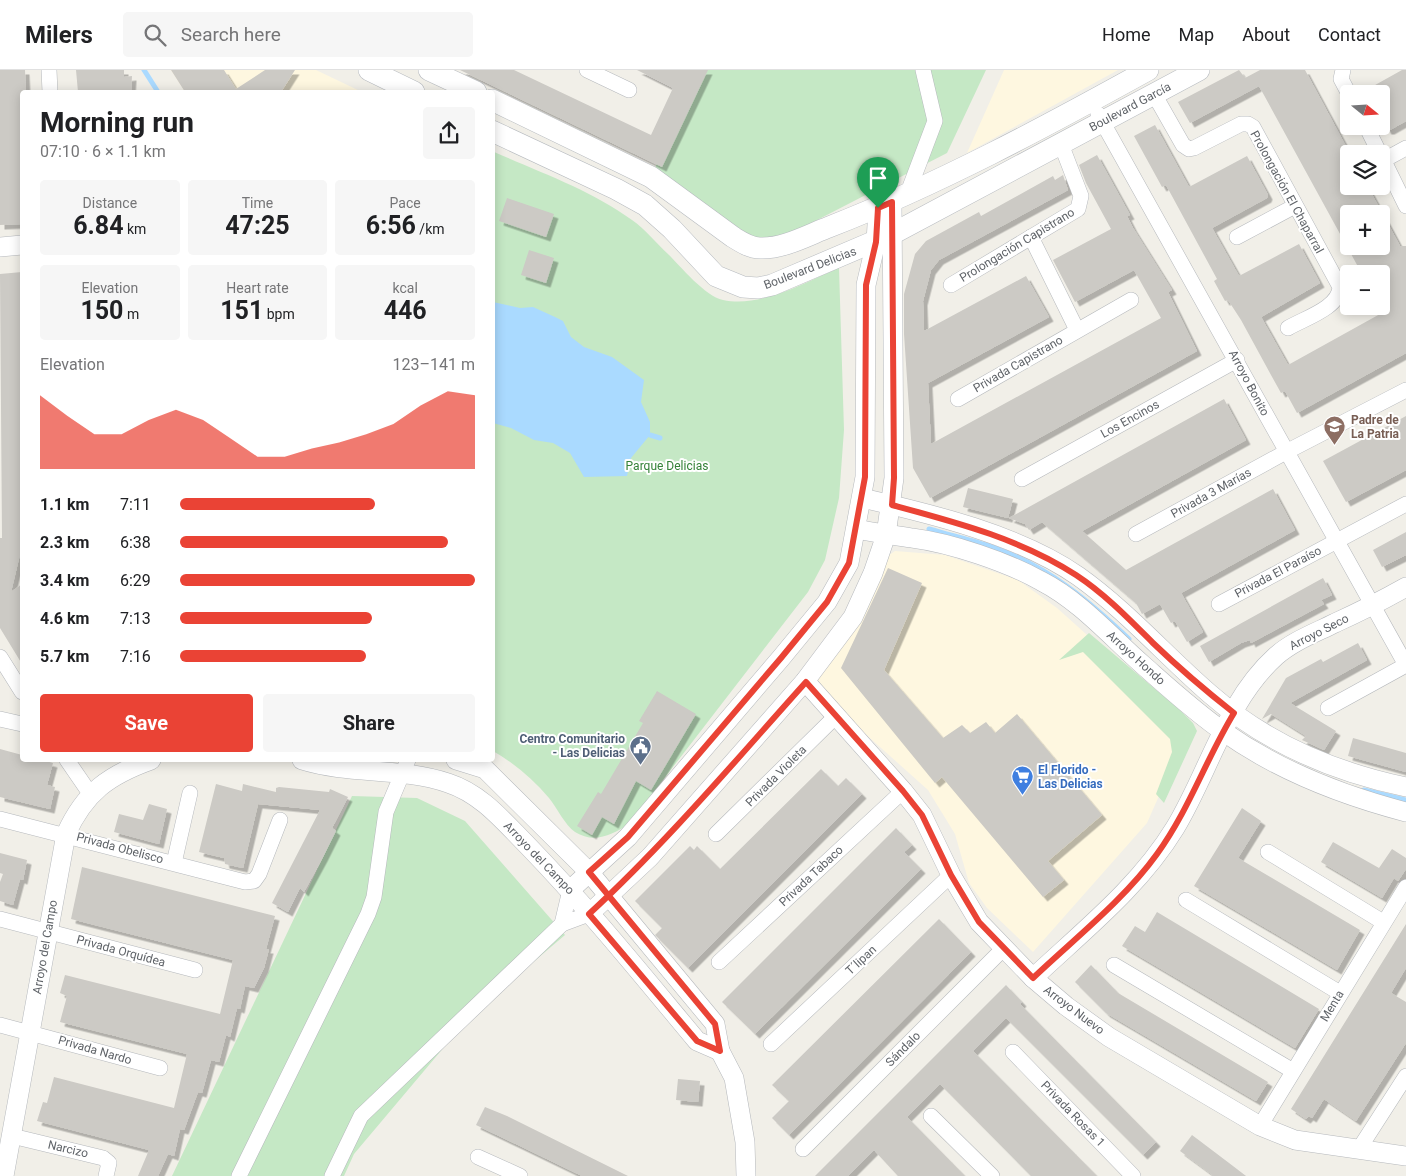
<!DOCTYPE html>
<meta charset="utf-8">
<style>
:root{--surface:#fff;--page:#f6f6f6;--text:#202124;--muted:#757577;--line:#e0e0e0;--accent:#ea4335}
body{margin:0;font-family:Roboto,sans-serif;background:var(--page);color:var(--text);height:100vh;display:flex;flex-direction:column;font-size:19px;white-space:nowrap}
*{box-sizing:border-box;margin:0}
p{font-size:16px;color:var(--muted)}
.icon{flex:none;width:28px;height:28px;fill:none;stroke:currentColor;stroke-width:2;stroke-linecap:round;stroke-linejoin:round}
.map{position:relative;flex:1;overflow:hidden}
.panel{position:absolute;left:20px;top:20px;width:475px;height:672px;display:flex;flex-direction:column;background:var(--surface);border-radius:5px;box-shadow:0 2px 12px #0003}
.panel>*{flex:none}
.needle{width:32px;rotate:108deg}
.fabs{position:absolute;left:1340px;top:15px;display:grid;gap:10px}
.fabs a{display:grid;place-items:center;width:50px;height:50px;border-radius:5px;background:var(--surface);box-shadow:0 2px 12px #0003;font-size:25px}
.pin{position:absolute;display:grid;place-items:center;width:42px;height:42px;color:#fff;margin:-51px -21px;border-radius:50% 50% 50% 0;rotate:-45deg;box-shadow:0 0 5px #0007}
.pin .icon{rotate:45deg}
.round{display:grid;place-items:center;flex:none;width:52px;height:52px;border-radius:5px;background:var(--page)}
.head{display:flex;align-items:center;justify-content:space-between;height:85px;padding:0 20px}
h1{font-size:28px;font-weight:700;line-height:38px}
.metrics{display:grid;grid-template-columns:repeat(3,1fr);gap:8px;height:85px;padding:5px 20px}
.metrics div{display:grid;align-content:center;border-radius:5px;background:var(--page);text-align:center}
.metrics b{font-size:25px;font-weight:700}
.metrics small{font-size:14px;font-weight:400}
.metrics p{font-size:14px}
.chart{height:140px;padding:10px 20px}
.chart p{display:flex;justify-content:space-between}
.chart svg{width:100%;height:90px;margin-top:5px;fill:var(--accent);opacity:.7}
.button{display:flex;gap:10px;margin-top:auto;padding:10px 20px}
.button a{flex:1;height:58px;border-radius:5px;background:var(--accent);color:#fff;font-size:20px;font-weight:700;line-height:58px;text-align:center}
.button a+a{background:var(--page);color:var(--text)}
ul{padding:0 20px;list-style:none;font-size:16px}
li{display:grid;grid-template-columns:80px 60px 1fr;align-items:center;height:38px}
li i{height:12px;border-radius:6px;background:var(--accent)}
header{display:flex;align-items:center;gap:30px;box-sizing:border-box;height:70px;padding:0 25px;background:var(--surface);border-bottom:1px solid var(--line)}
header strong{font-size:24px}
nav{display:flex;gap:28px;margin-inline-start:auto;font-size:18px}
.search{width:350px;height:45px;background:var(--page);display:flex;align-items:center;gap:12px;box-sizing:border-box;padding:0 18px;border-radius:5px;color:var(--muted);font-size:19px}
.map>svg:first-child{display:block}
</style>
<header>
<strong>Milers</strong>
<div class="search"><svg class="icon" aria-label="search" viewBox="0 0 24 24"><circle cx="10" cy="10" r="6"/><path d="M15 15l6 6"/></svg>Search here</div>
<nav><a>Home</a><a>Map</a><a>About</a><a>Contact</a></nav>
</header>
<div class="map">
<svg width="1406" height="1106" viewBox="0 0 1406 1106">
<defs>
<filter id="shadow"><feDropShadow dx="4.5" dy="4.5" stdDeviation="0" flood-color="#0004"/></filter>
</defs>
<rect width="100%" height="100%" fill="#f1efe8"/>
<g fill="#fef7e0">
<polygon points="171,0 316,0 362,22 185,22"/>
<polygon points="1004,0 1118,0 967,83"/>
<polygon points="895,481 945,485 1018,510 1057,538 1182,650 1188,660 1147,753 1033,882 987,838 969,813 955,764 928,720 861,660 812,608 872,497"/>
</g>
<g fill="#c5e8c5">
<polygon points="703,0 986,0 947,83 759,180 647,114"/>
<path d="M492,81C539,102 591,120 632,150C645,159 656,173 668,184C681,197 705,226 723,230C762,238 805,212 839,198L844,360L839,428L825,490L808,522L629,754C612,765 594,774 575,762C565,755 557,738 549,728C533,709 514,693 493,681Z"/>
<polygon points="1089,563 1181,641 1193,653 1197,661 1164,733 1156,724 1172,682 1170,669 1083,582 1059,590"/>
<polygon points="352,726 417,728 465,751 565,865 472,944 354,1084 344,1106 172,1106"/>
</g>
<polygon fill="#aadaff" points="493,232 520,238 533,237 555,247 563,251 571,267 584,277 612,287 644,310 641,332 650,352 650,365 631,388 627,406 584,407 570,383 553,373 534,370 511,358 493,353"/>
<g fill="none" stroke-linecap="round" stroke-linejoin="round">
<g stroke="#aadaff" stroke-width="5">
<polyline points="144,0 158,22"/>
<polyline points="650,365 660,368"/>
<path d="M929,459C952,466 977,471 1000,480C1051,499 1090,532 1129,569"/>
<polyline points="1364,720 1406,730"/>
</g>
</g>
<g fill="#cccac5" fill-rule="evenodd" filter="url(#shadow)">
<polygon points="0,0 25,0 26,22 22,22 22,154 0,155"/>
<polygon points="76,0 124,0 124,7 132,6 131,22 78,22"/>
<polygon points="171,0 224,0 236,19 265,0 295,0 281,22 185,22"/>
<polygon points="460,0 514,0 651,65 673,18 637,0 708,0 662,97"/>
<path d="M1239,0L1245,8L1260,0H1305L1349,82V116L1368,117L1400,176H1406V283L1297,343L1285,321L1281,323L1271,305L1241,250L1228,230L1225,231L1214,211L1217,209L1166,115L1162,117L1134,66L1155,55L1189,117L1247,86L1268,125L1267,128L1212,158L1239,206L1299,174L1320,213L1261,247L1288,295L1380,244L1378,236H1381V204H1362L1259,16L1190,53L1178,32ZM1349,144H1381V176H1349Z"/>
<polygon points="1402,0 1406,0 1406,51 1390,60 1387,60 1381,49 1381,24 1359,24"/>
<polygon points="1097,85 1130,145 1127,146 1133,158 1172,220 1168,222 1197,281 930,428 913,398 904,264 904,224 915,184 926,171 979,142 981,146 1053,106 1055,110 1063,105 1068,120 939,190 931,200 923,231 924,261 1026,206 1049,247 928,313 931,374 1161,248 1134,200 1075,232 1053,190 1111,159 1086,113 1079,95"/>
<polygon points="507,128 554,144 546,167 499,151"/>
<polygon points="529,180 554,188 546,213 521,205"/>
<polygon points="22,202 22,476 11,522 22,514 22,594 0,558 0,468 2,468 0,204"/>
<polygon points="1224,329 1246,370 1082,461 1126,500 1273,419 1295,460 1181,523 1203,562 1187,572 1175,551 1171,553 1160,534 1142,544 1136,533 1042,452 1029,460 1025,454 1009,448"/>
<polygon points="1406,346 1406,400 1346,432 1323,391"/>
<polygon points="968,418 1013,429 1008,448 963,437"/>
<polygon points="1406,462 1406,485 1382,497 1373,480"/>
<polygon points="888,498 922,513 884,600 943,668 962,655 970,663 986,652 995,663 1017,644 1102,745 1048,791 1064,810 1043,827 942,707 935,713 841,598"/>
<polygon points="1323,508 1332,525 1321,530 1324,534 1251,573 1250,570 1241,573 1209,592 1200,576"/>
<polygon points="1358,573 1367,590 1290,633 1336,661 1324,680 1302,670 1306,666 1271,644 1262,649 1286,608 1321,589 1323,592"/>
<polygon points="657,621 696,644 651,720 636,711 614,754 602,747 592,765 577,756 598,722 601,724 643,653 639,651"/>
<polygon points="1353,668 1406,683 1406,702 1348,686"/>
<polygon points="0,679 22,685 22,690 42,690 53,693 47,715 55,717 50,739 0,727"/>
<polygon points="821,699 838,716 846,708 862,724 688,898 655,865 662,858 635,831 690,776 694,780 697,776 720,799"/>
<polygon points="216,714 242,721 243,714 276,722 276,718 279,717 329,722 330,719 348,727 332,758 336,761 323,787 304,822 300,818 288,842 272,833 320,740 258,734 243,798 225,794 224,788 199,782"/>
<polygon points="149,734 167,739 159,774 114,762 119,744 143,750"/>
<polygon points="1242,738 1261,751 1238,788 1360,860 1337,900 1194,816"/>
<polygon points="896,758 912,775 904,782 921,799 755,964 722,932"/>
<polygon points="1333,772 1379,798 1392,779 1406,788 1406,799 1398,811 1394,808 1382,828 1321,792"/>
<polygon points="0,783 27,790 23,810 20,809 13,835 0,831 0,812 3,804 0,803"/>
<polygon points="82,797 275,846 266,879 269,879 264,898 254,918 245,916 240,939 237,938 230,967 226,965 219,992 211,990 202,1023 198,1022 184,1060 180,1059 174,1086 168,1084 158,1106 138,1106 149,1080 37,1051 43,1032 47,1033 54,1007 174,1038 187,984 60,952 67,926 60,923 65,905 220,944 233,890 71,849"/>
<polygon points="1157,842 1319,939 1295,978 1122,876 1135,856 1145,862"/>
<polygon points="939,849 971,882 789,1065 772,1048 789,1031 772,1015"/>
<polygon points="1406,854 1406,898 1391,923 1406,932 1406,973 1356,1051 1324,1029 1312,1048 1309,1046 1306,1049 1291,1039"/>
<polygon points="1091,895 1118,923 1268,1012 1256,1031 1106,943 1075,912"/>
<polygon points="1006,915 1022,932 1020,934 1156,1072 1143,1085 1006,948 973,981 1097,1106 1031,1106 940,1014 907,1047 965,1106 898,1106 874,1080 848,1106 815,1106"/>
<polygon points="678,1009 700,1011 698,1032 676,1030"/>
<polygon points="485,1037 507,1046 628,1106 582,1106 518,1075 476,1055"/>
<polygon points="1192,1065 1229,1093 1246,1106 1214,1106 1180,1081"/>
</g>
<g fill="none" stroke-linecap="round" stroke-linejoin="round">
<defs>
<g id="minor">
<polyline points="49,0 50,22"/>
<polyline points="587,0 629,20"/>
<polyline points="1343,0 1341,9 1349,24"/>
<path d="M1154,24L1183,75L1189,79L1194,78L1241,54H1248L1253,57L1340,217C1339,238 1305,248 1288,258"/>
<polyline points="1098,44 1406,595"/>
<polyline points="1366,56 1380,84"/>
<polyline points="1381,85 1406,136"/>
<polyline points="1384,90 1406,78"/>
<polyline points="907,125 935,51 923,0"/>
<polyline points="1031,167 1077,260"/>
<polyline points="1237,167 1295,136"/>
<polyline points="951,215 1078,139 1081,126 1061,74"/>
<polyline points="958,329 1131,230"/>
<polyline points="1022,409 1237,290"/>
<polyline points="1136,464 1286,382 1406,320"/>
<polyline points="1219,534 1406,434"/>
<polyline points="0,587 22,622"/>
<polyline points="1328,638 1406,595"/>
<polyline points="0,649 22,654"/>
<polyline points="67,690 91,725"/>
<polyline points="0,749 245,812 254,811 259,804 280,750"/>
<polyline points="716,764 835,647"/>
<polyline points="1268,782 1383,852"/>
<polyline points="174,793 190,723"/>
<polyline points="570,820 562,854 589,844"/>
<polyline points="1186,830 1340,923"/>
<polyline points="0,849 195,900"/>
<polyline points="719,892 903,721"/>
<polyline points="1114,895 1293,1001"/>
<polyline points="0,955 160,998"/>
<polyline points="771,974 951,805"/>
<polyline points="1013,982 1133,1106"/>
<polyline points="931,1046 992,1106"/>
<polyline points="1260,1056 1406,817"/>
<polyline points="12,1066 103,1088 109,1093 106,1106"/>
<polyline points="803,1079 1003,879"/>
<polyline points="1359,1079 1406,1006"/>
<polyline points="478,1087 520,1106"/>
<polyline points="239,1106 368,844 374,827 386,742 408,690"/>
<polyline points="332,1106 361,1046 562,854"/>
</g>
<g id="tertiary">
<polyline points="0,177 22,175"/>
<path d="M862,428C932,444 1019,465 1078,506C1126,540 1166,586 1210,624C1266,673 1334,702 1406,717"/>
<path d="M856,459C875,463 894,465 912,468C951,473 1007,492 1041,511C1080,531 1110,566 1143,595C1169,618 1195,642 1224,662C1279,701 1341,725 1406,742"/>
<polyline points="805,611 903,721 922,745 951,805 979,852 1033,908 1066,936 1109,967 1260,1056 1295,1070 1406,1086"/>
<path d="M302,690C350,705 401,697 448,713C482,724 504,752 528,776C588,838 642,905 697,971L720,981"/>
<polyline points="456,690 485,699 589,802 715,954 720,981 734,1008 745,1072 746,1106"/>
<polyline points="570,820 628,767 781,588 827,532 849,493 865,407 866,215 876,172 878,138"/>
<polyline points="589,844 650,787 805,611 853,547 873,503 886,465 894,408 892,132"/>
<path d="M1033,908C1083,861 1139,817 1175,758C1209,702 1226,631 1276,586C1293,571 1315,563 1335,553C1359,542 1383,530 1406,517"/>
<path d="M4,1106L66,764C85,722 109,705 151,690"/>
</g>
<g id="secondary">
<polyline points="369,0 414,22"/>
<polyline points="429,0 476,22"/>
<path d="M492,30L651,107L733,167C741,172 750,178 760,178C783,179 808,165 829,157C939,114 1045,57 1148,0"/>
<polyline points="492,61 616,119 645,135 672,159 716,206 743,217 758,218 772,215 894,163 1199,0"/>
</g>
</defs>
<use href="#minor" stroke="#b5b8bc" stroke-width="16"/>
<use href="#tertiary" stroke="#b5b8bc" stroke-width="20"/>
<use href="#secondary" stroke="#b6babf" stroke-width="22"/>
<use href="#minor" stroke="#fff" stroke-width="15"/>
<use href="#tertiary" stroke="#fff" stroke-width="19"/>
<use href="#secondary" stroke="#fff" stroke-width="21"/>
</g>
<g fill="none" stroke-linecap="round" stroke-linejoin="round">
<defs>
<path id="route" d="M878,138L876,172L866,215L865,407L849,493L827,532L781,588L628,767L589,802L715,954L720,981L697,971L589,844C667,772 735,691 806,612L903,721L922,745L951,805L979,852L1033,908C1074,869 1124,830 1157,784C1189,740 1206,689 1234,643C1206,621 1179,598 1153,573C1129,549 1105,524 1076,505C1021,469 955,452 892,435L894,408L892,132L878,138"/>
</defs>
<use href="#route" stroke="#fff" stroke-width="10"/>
<use href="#route" stroke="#ea4335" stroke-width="6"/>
</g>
<defs>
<symbol id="school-pin" viewBox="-11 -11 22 30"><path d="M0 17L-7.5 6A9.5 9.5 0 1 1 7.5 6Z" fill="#8d6e63" stroke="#fff"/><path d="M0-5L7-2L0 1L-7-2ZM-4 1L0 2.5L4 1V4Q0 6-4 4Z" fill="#fff"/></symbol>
<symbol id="civic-pin" viewBox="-11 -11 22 30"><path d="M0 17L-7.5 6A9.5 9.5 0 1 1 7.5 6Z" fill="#5c6f8a" stroke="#fff"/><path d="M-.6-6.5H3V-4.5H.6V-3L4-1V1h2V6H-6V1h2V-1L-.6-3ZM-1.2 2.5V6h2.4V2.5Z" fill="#fff"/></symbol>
<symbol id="supermarket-pin" viewBox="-11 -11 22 30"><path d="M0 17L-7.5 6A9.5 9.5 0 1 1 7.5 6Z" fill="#3f7fe0" stroke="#fff"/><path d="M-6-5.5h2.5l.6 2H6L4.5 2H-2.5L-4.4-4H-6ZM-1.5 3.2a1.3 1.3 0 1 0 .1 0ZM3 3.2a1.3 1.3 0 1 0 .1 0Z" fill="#fff"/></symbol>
</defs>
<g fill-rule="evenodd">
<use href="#school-pin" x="1322" y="344" width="25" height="34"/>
<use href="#civic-pin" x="628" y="664" width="25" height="34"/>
<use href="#supermarket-pin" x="1010" y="694" width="25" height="34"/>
</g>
<g text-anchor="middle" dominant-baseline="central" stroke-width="4" stroke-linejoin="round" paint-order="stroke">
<g font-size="12" fill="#5f6368" stroke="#fff">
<text transform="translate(1130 37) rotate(-28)">Boulevard García</text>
<text transform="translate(1287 122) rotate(61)">Prolongación El Chaparral</text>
<text transform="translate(1017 175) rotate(-31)">Prolongación Capistrano</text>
<text transform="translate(810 198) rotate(-21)">Boulevard Delicias</text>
<text transform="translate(1018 294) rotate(-30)">Privada Capistrano</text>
<text transform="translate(1249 313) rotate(62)">Arroyo Bonito</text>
<text transform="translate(1130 349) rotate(-29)">Los Encinos</text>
<text transform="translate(1211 423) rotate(-29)">Privada 3 Marías</text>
<text transform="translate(1278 502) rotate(-28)">Privada El Paraíso</text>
<text transform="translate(1319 562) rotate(-27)">Arroyo Seco</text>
<text transform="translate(1136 588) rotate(42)">Arroyo Hondo</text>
<text transform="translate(776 706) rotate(-45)">Privada Violeta</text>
<text transform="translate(120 778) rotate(15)">Privada Obelisco</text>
<text transform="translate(539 788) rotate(46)">Arroyo del Campo</text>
<text transform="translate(811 806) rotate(-43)">Privada Tabaco</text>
<text transform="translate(45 877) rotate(-80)">Arroyo del Campo</text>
<text transform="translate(121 881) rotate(15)">Privada Orquídea</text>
<text transform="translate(861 890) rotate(-43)">T´lipan</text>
<text transform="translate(1332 936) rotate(-59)">Menta</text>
<text transform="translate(1074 940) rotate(37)">Arroyo Nuevo</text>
<text transform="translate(903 979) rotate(-45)">Sándalo</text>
<text transform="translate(95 980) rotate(16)">Privada Nardo</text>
<text transform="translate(1073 1044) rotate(46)">Privada Rosas 1</text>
<text transform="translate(68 1079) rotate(13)">Narcizo</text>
</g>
<g font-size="12" font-weight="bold" fill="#785e54" stroke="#fff" text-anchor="start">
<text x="1351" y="350">Padre de<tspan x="1351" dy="14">La Patria</tspan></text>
</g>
<g font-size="12" fill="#348238" stroke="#fff">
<text x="667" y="396">Parque Delicias</text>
</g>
<g font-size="12" font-weight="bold" fill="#4e5e75" stroke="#fff" text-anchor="end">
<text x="625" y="669">Centro Comunitario<tspan x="625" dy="14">- Las Delicias</tspan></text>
</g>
<g font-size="12" font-weight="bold" fill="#366cbe" stroke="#fff" text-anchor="start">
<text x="1038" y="700">El Florido -<tspan x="1038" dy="14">Las Delicias</tspan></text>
</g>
</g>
</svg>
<div class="fabs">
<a><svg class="needle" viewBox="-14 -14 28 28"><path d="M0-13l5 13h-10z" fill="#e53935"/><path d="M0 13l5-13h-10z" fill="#757577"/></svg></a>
<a><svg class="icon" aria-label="layers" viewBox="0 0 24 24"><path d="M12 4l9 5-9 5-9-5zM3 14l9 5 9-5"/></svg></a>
<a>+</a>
<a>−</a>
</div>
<div class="pin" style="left:878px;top:138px;background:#1e9e55"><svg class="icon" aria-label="arrive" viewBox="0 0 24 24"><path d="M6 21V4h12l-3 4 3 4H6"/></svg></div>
<section class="panel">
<div class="head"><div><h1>Morning run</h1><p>07:10 · 6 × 1.1 km</p></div><a class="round"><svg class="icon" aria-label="share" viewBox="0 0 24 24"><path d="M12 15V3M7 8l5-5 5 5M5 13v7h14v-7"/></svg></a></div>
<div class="metrics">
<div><p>Distance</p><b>6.84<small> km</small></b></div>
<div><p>Time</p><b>47:25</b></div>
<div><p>Pace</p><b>6:56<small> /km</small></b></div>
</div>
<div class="metrics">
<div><p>Elevation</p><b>150<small> m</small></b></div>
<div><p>Heart rate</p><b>151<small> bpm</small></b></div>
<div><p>kcal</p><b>446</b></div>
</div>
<div class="chart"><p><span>Elevation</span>123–141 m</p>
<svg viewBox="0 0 160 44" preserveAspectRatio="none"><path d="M0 44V8L10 18L20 27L30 27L40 20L50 15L60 20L70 29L80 38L90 38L100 34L110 31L120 27L130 22L140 13L150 6L160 8V44z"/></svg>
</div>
<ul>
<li><b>1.1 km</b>7:11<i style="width:66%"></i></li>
<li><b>2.3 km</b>6:38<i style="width:91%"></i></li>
<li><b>3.4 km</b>6:29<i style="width:100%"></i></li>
<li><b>4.6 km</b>7:13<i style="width:65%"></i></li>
<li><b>5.7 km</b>7:16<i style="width:63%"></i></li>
</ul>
<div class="button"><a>Save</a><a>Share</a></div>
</section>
</div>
